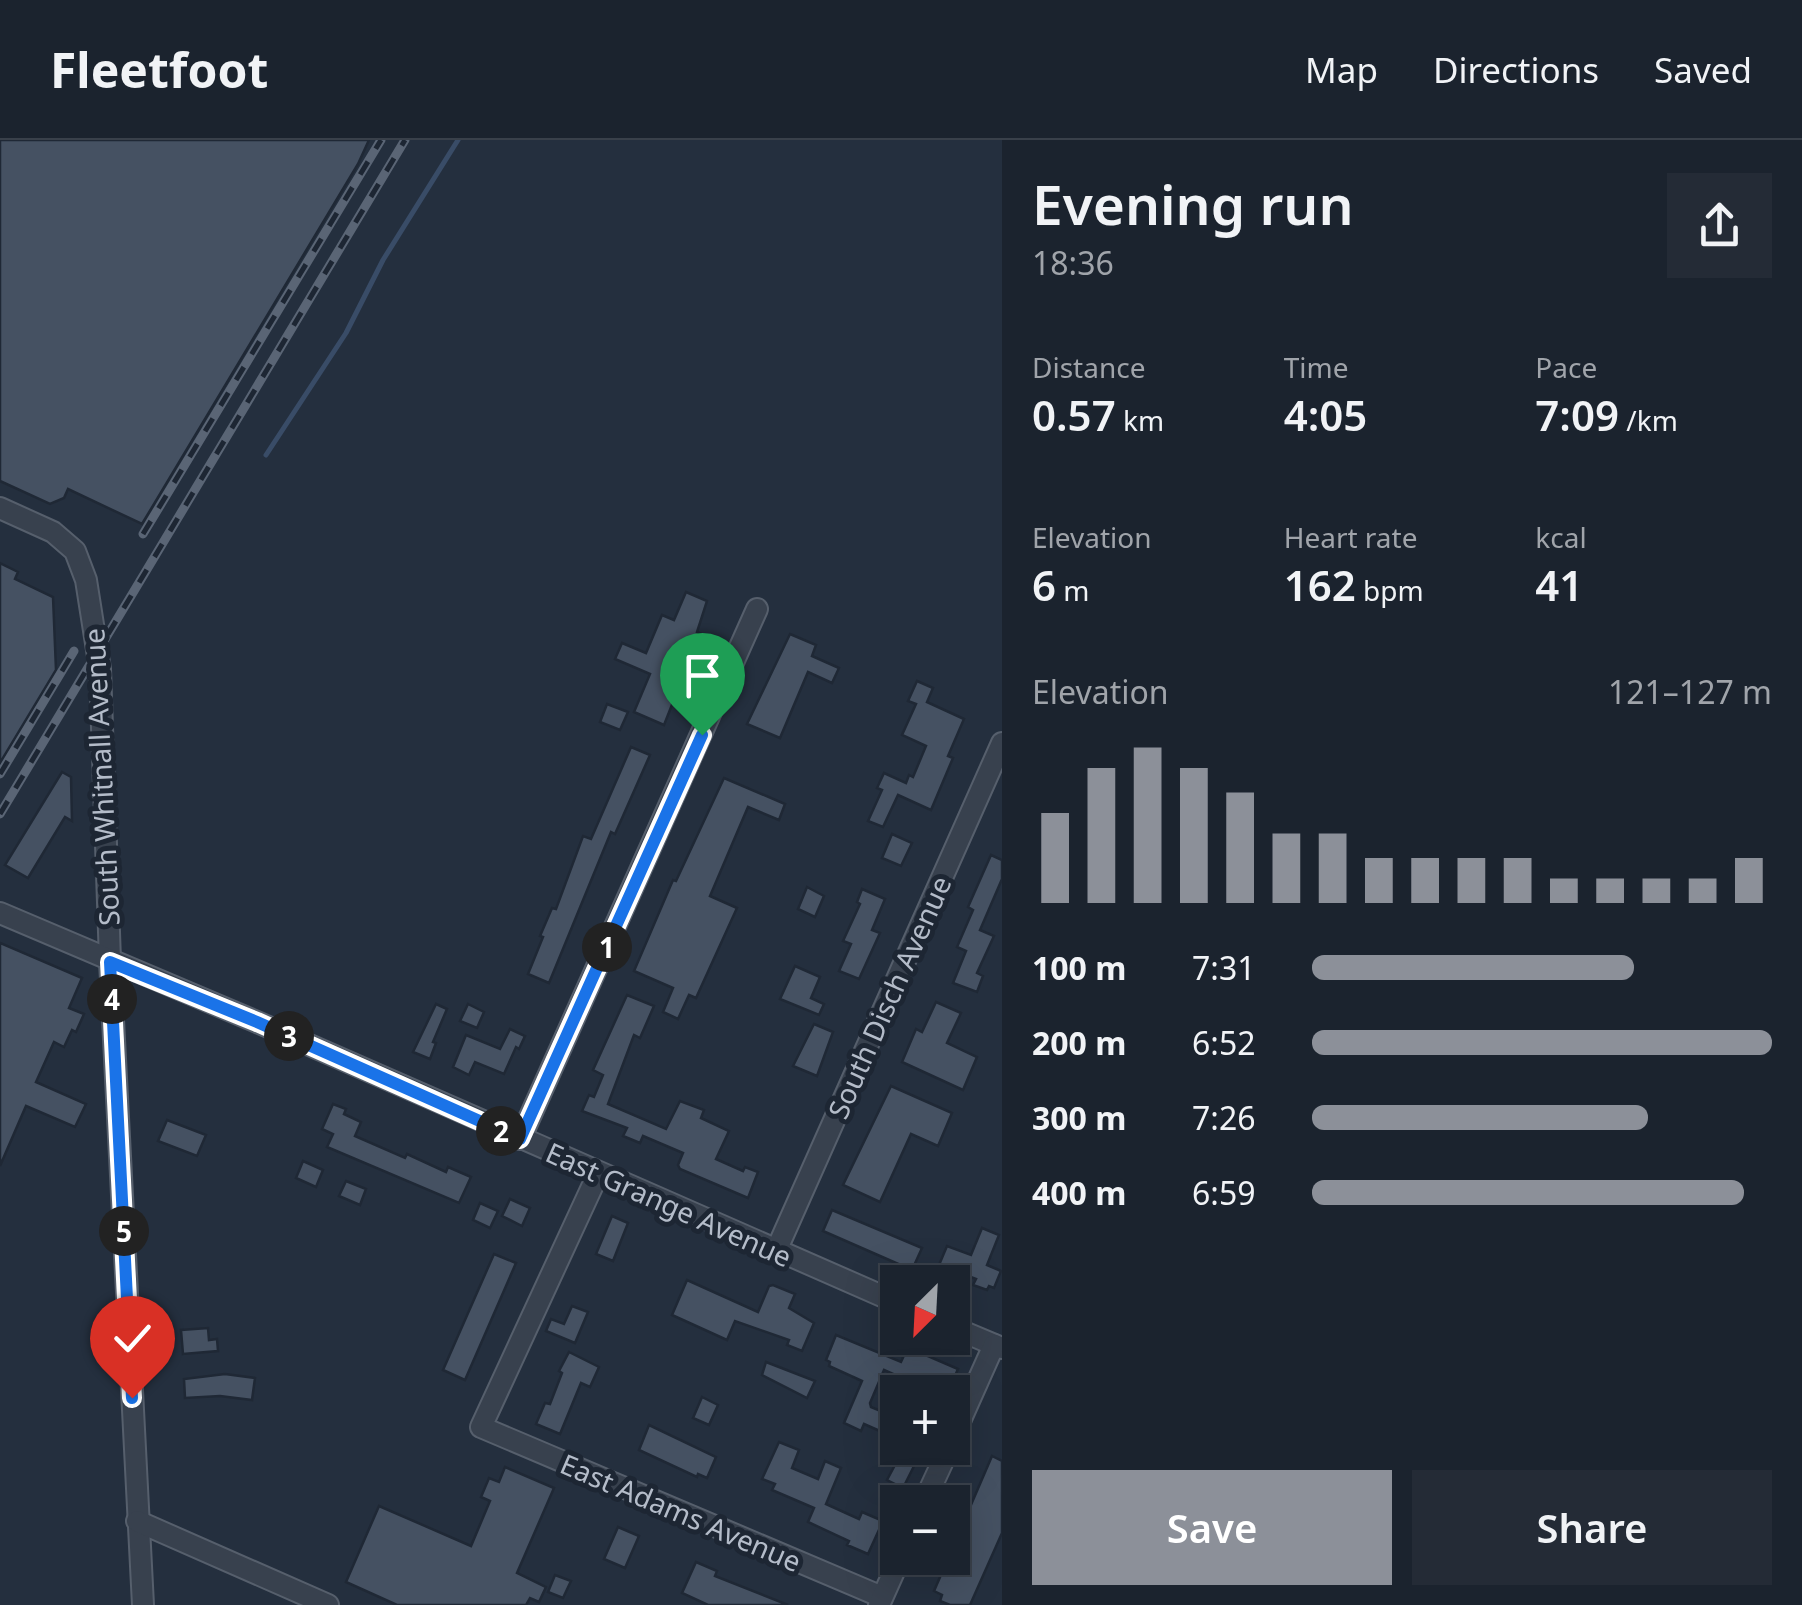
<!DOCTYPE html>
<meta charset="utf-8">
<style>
:root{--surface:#1b232e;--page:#242b36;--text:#f1f3f6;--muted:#a0a4aa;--line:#39404a;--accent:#8c9099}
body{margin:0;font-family:"Noto Sans",sans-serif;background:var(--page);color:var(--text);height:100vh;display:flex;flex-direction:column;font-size:38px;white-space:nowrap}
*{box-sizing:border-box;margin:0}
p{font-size:32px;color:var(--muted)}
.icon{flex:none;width:55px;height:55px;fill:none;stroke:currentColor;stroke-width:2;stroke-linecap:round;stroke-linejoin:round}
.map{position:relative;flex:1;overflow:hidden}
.panel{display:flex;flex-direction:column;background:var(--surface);width:800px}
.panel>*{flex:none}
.needle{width:65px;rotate:204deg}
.controls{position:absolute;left:880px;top:1125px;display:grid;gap:20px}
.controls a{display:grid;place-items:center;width:90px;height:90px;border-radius:0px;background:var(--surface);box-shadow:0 10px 40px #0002,0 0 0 2px var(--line);font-size:50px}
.pin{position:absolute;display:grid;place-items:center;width:85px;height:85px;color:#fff;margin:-102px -42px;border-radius:50% 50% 50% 0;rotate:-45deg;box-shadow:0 0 10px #0007}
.pin .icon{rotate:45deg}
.km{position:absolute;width:50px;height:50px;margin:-25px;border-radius:50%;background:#222;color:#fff;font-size:28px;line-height:50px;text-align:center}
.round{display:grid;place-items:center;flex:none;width:105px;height:105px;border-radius:0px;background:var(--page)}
.head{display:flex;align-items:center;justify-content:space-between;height:170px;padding:0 30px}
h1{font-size:55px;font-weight:600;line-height:75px}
.stats{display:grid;grid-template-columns:repeat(3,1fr);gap:15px;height:170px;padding:10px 30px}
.stats div{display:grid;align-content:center}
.stats b{font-size:42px;font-weight:600}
.stats small{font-size:28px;font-weight:400}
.stats p{font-size:28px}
.chart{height:280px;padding:20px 30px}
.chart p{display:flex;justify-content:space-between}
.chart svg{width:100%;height:180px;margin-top:10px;stroke:var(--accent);stroke-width:6}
.cta{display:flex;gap:20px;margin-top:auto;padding:20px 30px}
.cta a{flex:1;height:115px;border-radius:0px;background:var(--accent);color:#fff;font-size:40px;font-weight:600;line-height:115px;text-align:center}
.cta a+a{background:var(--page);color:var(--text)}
ul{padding:0 30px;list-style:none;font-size:32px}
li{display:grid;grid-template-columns:160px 120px 1fr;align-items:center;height:75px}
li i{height:25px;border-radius:12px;background:var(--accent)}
header{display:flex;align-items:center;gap:60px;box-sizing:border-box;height:140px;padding:0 50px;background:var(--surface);border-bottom:2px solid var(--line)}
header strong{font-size:48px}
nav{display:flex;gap:55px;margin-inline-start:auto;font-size:35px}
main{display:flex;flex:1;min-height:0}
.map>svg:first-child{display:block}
</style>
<header>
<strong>Fleetfoot</strong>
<nav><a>Map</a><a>Directions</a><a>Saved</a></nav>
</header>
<main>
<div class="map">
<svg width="1002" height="1465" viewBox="0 0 1002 1465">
<rect width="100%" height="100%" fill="#242f3e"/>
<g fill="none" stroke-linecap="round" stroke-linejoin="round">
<polyline stroke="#394c67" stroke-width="5" points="266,315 346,193 383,120 458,0"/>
</g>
<g fill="#455162" stroke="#1f2835" stroke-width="2.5">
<polygon points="0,0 369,0 358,24 142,384 68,349 64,358 50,364 0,341"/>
<polygon points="0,423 18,432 15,439 53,457 56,530 0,623"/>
<polygon points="686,452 707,461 697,492 704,495 695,515 692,514 664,585 634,572 650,534 615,519 622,503 646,513 662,475 674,480"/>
<polygon points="790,494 816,505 812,516 839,528 832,543 808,532 780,598 747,584"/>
<polygon points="917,541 933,548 927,562 964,579 948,616 953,618 931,670 898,655 883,687 868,681 882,650 877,648 884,633 906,643 909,635 913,637 926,606 902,595 916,564 908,561"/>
<polygon points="607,564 628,572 620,590 600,582"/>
<polygon points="631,607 650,615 615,694 611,692 549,843 528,834 543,797 540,796 552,768 556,769 583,696 591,699"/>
<polygon points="62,632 71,637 72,681 65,677 28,738 5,725"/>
<polygon points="724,638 785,664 779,680 748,667 710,756 737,768 696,858 689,855 678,879 663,872 673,848 634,831 673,740 676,741"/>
<polygon points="892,694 912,703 901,726 882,718"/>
<polygon points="991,715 1002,720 1002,739 980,790 994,796 977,833 983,836 977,852 953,843 966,811 957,807 973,770 968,767"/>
<polygon points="807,747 824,756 815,777 798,769"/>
<polygon points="862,749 885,759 872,790 880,793 859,839 839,831 851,804 843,801 860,764 857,762"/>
<polygon points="0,803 82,838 69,868 84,874 76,892 72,890 64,907 54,902 36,942 86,964 75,987 26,966 0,1026"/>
<polygon points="795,826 820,837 811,858 824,864 819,875 780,859"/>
<polygon points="627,855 654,866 640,898 634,895 608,964 666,989 680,961 704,970 701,978 729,991 716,1019 743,1031 745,1027 758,1032 748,1058 680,1029 678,1025 683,1013 643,996 640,1003 623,996 627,988 582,971 589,955 594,957 603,935 593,930"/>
<polygon points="936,862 961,873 947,903 977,917 963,950 902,922 916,889 922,892"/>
<polygon points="436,864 447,869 433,902 436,903 430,919 413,912"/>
<polygon points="468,864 484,872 477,888 460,881"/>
<polygon points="814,884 833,892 817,936 793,926"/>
<polygon points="510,889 525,896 519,909 516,907 504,934 475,922 469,935 453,927 466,895 500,909"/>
<polygon points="891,946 952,973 938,1006 911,994 880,1062 843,1045"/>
<polygon points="333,964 346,969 344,974 361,982 355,996 405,1018 407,1014 446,1032 448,1027 471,1037 459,1063 327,1007 333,994 322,989"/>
<polygon points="167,980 206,995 197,1016 158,1001"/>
<polygon points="303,1021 323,1030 316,1047 296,1038"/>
<polygon points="346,1041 366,1049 360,1065 339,1056"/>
<polygon points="510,1059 530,1068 522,1086 502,1076"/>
<polygon points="480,1063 498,1071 490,1088 473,1080"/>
<polygon points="832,1070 922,1108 912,1130 823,1091"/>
<polygon points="612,1076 628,1083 613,1121 596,1114"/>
<polygon points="982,1088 999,1095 987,1125 1001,1131 994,1148 989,1146 987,1150 973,1145 976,1139 939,1125 947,1106 971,1115"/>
<polygon points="494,1114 516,1123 465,1240 443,1230"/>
<polygon points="687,1140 758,1172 769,1146 773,1145 795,1154 789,1168 814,1183 802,1211 787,1205 789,1200 735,1181 727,1200 672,1175"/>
<polygon points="572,1166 588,1172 575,1203 546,1191 551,1179 564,1184"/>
<polygon points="208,1188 209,1200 217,1199 218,1211 183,1214 181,1190"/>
<polygon points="836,1195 901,1222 906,1211 913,1214 914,1210 958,1229 948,1252 926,1252 927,1249 884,1230 870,1263 871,1267 898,1278 898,1299 864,1284 861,1291 844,1283 862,1241 829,1226 830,1222 826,1220"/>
<polygon points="569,1212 599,1227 590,1247 581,1243 560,1294 536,1284 545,1263 550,1264 562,1233 559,1231"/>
<polygon points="766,1222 815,1241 807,1258 762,1235"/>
<polygon points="225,1234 255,1238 252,1260 220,1256 185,1258 184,1239"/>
<polygon points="702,1257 718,1265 709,1285 693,1278"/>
<polygon points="649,1285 716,1317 707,1338 698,1334 697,1337 639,1310"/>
<polygon points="779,1302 799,1310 792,1328 818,1339 825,1321 841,1328 826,1364 859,1379 862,1372 883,1381 868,1414 847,1405 849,1401 808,1382 814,1368 772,1350 775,1344 762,1339"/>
<polygon points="904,1308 923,1308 903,1348 887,1340"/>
<polygon points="992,1316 1002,1321 1002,1393 970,1465 950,1465 940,1461 942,1455 934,1451 944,1428 952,1432 952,1409"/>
<polygon points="505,1327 554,1348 517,1433 546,1447 539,1462 530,1458 526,1465 397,1465 346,1442 379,1366 471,1406 490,1361 481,1357 489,1338 499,1342"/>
<polygon points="618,1387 639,1396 625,1428 604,1419"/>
<polygon points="696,1422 717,1431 715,1436 788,1465 708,1465 682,1453"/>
<polygon points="555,1435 571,1441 563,1458 548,1452"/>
</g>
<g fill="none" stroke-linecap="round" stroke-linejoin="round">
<defs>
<g id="minor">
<polyline points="0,368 53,392 75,411 86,440 100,529 110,821 143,1465"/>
<polyline points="0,773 257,882 898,1163"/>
<polyline points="520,999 757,469"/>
<polyline points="598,1034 481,1287 882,1457"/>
<polyline points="776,1111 1002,603"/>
<polyline points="952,1187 1002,1208"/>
<polyline points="952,1299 994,1205"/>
<polyline points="924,1362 949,1308"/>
<polyline points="137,1381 328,1465"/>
<polyline points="879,1465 900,1418"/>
</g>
</defs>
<use href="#minor" stroke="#565f6c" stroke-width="24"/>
<use href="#minor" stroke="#38414e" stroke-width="20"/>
<defs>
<g id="rail">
<polyline points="143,394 381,0"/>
<polyline points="0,634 74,511"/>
<polyline points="0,674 405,0"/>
</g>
</defs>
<use href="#rail" stroke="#5a6575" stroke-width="9"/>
<use href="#rail" stroke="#1d2633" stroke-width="5" stroke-dasharray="15" stroke-linecap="butt"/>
</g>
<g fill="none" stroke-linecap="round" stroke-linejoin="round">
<defs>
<polyline id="route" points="132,1258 110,822 257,882 520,999 702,595"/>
</defs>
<use href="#route" stroke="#fff" stroke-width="20"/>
<use href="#route" stroke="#1a73e8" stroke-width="12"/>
</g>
<g text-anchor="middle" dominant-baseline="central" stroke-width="10" stroke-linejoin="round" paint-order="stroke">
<g font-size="28" fill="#b4bcc9" stroke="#1d2633">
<text transform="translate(101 637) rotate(-93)">South Whitnall Avenue</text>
<text transform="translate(889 857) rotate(-66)">South Disch Avenue</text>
<text transform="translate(669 1064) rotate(24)">East Grange Avenue</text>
<text transform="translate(681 1372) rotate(23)">East Adams Avenue</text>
</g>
</g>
</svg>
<div class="controls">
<a><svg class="needle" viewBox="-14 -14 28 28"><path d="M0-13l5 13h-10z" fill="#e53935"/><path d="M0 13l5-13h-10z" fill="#a0a4aa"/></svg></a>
<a>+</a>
<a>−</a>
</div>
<div class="pin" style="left:702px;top:595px;background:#1e9e55"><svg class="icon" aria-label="arrive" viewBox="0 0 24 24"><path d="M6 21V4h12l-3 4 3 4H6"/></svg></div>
<div class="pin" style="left:132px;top:1258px;background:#d93025"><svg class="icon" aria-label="check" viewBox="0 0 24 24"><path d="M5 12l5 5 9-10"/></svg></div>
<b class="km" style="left:607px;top:807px">1</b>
<b class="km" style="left:501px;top:991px">2</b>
<b class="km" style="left:289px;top:896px">3</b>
<b class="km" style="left:112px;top:859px">4</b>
<b class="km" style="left:124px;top:1091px">5</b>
</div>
<section class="panel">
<div class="head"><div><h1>Evening run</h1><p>18:36</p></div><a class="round"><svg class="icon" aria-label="share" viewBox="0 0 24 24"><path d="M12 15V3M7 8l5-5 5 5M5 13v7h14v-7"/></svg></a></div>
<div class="stats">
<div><p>Distance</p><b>0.57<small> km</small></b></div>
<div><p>Time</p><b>4:05</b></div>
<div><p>Pace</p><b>7:09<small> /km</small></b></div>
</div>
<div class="stats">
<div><p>Elevation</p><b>6<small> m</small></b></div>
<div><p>Heart rate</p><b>162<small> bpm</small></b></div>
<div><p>kcal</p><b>41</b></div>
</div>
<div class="chart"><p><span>Elevation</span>121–127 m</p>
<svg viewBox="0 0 160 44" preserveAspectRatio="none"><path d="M5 44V22M15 44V11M25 44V6M35 44V11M45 44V17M55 44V27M65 44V27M75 44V33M85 44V33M95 44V33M105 44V33M115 44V38M125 44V38M135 44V38M145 44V38M155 44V33"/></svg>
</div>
<ul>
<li><b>100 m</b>7:31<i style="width:70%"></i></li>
<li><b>200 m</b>6:52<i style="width:100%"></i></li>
<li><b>300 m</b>7:26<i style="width:73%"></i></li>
<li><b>400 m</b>6:59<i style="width:94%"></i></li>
</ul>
<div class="cta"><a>Save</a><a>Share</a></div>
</section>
</main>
